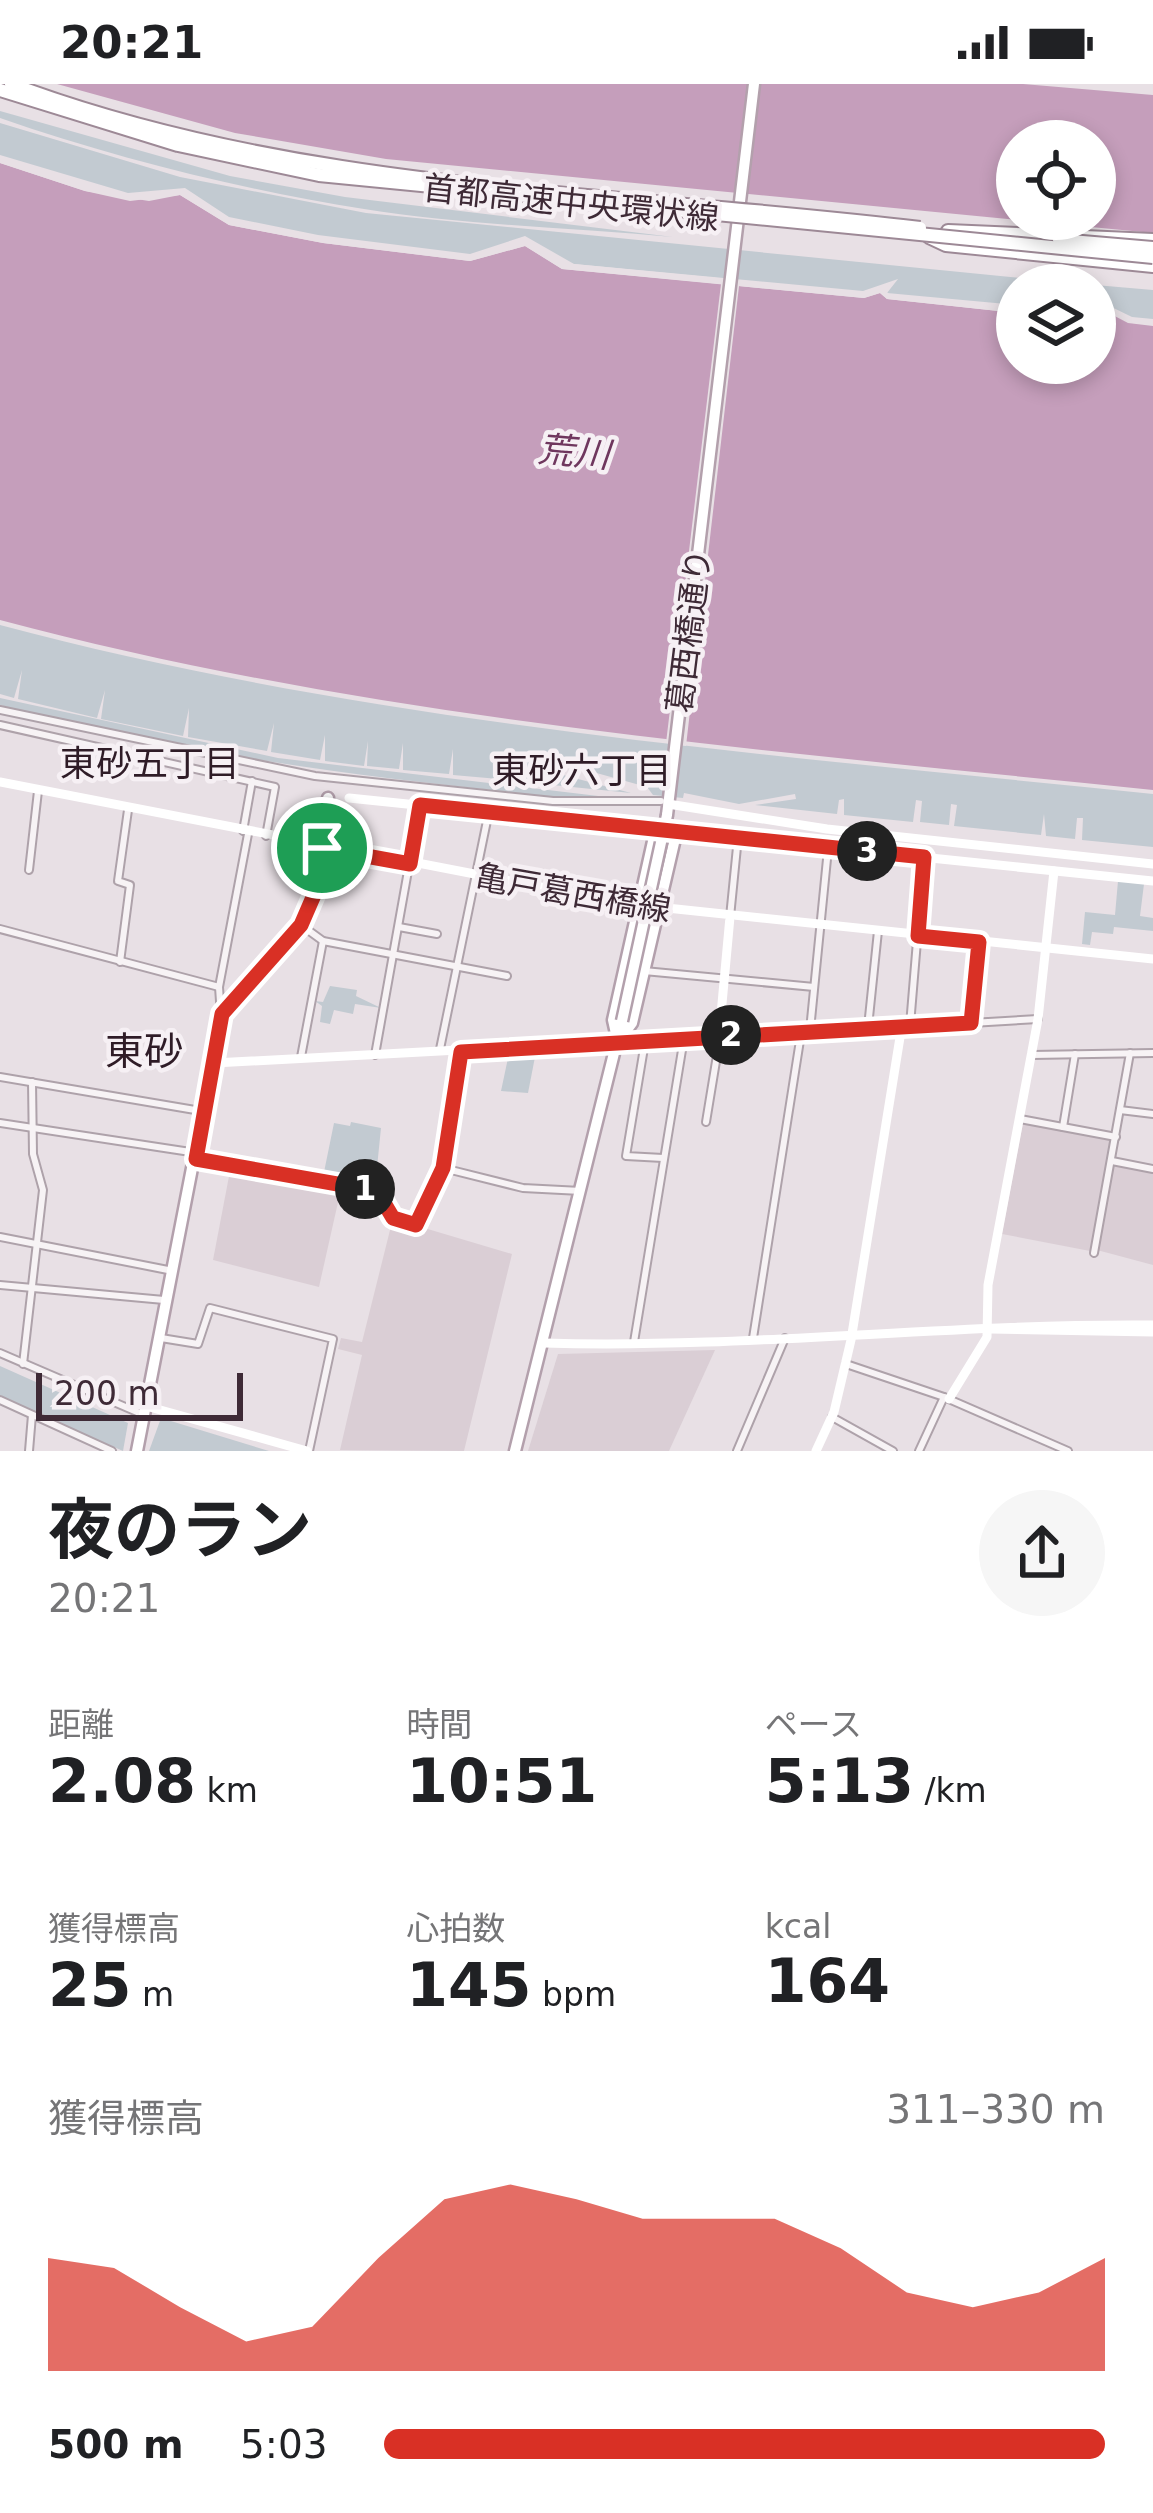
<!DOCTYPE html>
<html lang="ja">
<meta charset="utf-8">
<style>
:root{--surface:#fff;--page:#f6f6f6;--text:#202124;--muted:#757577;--accent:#d93025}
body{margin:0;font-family:"DejaVu Sans","Noto Sans JP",sans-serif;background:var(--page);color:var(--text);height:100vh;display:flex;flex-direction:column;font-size:45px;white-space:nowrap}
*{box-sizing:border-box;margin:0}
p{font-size:39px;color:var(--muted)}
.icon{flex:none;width:66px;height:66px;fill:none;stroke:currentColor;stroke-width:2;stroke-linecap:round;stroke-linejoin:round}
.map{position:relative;height:1367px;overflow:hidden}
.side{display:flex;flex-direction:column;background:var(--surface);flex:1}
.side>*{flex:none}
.buttons{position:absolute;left:996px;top:36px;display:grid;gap:24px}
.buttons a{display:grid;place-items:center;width:120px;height:120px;border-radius:50%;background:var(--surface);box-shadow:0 6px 18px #0003;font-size:60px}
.scale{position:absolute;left:36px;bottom:30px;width:207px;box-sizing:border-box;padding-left:12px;border:6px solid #3e2a36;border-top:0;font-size:33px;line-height:42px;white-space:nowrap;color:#3e2a36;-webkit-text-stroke:9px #f6f0f4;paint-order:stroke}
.pin{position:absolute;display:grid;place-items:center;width:102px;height:102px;color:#fff;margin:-51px;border:6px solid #fff;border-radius:50%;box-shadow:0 3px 12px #0007}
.km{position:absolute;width:60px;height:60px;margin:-30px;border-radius:50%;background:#222;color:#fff;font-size:33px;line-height:60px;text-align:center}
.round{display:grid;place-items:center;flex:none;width:126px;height:126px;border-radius:63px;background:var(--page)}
.head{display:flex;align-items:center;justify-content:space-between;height:204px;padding:0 48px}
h1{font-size:66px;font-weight:700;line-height:90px}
.figures{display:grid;grid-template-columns:repeat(3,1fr);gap:18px;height:204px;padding:12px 48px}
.figures div{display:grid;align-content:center}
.figures b{font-size:60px;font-weight:700}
.figures small{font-size:33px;font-weight:400}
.figures p{font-size:33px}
.chart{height:336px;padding:24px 48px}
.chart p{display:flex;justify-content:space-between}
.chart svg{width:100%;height:216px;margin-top:12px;fill:var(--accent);opacity:.7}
ul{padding:0 48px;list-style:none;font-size:39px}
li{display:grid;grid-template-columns:192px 144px 1fr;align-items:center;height:90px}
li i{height:30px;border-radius:15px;background:var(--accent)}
.status{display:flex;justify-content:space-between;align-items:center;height:84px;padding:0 60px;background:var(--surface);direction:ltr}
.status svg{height:33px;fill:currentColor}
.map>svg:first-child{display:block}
</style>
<div class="status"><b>20:21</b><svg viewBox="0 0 49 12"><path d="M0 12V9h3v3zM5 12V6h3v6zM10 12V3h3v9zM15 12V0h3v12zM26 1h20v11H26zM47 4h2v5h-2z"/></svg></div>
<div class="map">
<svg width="1153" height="1367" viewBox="0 0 1153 1367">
<rect width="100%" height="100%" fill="#e8e0e5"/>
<g fill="#daced5">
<polygon points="1023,1039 1113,1056 1090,1167 1002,1150"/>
<polygon points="1114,1080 1153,1088 1153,1181 1097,1166"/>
<polygon points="230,1087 341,1105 319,1203 213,1176"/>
<polygon points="391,1142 418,1149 421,1143 512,1170 464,1367 340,1366 362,1271 338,1265 341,1254 362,1258"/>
<polygon points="715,1266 669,1367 528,1367 558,1270"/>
</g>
<g fill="#c2cad1">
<path d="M0,27L230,92L345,113L673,153C571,144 465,141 364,125C240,105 118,75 0,34Z"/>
<polygon points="0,39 180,93 366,129 1090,201 1017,201 1017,221 887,209 898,195 863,207 574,180 525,152 470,170 318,151 229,133 185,104 128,109 0,71"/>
<polygon points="1095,201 1153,206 1153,235 1132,233 1095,215"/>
<path d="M0,541C374,641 767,670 1153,710V763L1082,756L1083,734H1077L1075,755L1046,752L1044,730L1041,751L954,742L957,721L951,720L949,741L920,738L922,717L916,716L913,738L844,731V715L839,716L837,730L755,721L796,715L795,710L739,720L684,709L683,714L653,711L647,703L546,675L563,691L631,709L513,697V671L510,696L453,691V665L449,690L403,686V659L399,685L367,682L368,657L364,682L325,677V651L320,676L271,668L274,639L267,667L188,653L189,624L183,652L101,635L105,606L97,634L18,615L22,586L14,614L0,610Z"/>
<path d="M0,614L278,674L615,714L576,715C381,695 190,673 0,621Z"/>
<polygon points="1118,797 1144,800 1140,832 1153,834 1153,847 1114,843 1113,850 1092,848 1090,861 1082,860 1085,828 1115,831"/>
<polygon points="330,902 357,906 356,912 381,924 355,920 353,930 334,926 330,940 320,938 322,922 315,917 323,918"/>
<polygon points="535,973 528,1009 501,1007 508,974"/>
<polygon points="351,1038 381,1044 375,1103 323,1093 334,1039 350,1042"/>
<polygon points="0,1282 128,1339 123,1367 0,1312"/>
<polygon points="161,1334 269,1367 149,1367"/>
</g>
<g fill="#c59ebb" fill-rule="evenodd">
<path d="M57,0H1023L1153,11V149L386,75L235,49ZM1017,57H1095V135H1017Z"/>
<path d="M0,79L85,107L149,117L180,111L229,141L323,159L470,177L525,162L562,185L864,214L880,209L887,215L1017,229V279H1095V236L1105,237L1107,228L1128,239L1153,242V706C766,666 374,636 0,536Z"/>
</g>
<polygon fill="#e8e0e5" points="0,73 130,111 182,105 231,135 324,153 470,171 526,156 564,179 863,208 881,203 889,210 1017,223 1017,229 887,215 880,209 864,214 739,202 686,662 666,659 721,200 562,185 525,162 470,177 323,159 229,141 180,111 130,117 85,107 0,79"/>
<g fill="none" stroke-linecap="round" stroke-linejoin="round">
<defs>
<g id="street">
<polyline points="0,626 315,692 553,717 661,717"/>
<polyline points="0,641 275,703 266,752"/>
<polyline points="243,747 252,697"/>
<polyline points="29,786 38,707"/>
<polyline points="730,833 738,753"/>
<polyline points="301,841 323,857 507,892"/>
<polyline points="399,843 437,850"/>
<polyline points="0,845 219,903"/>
<polyline points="979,858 971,939 1038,935"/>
<polyline points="120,878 130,801 118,797 128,726"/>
<polyline points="644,887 814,903"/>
<polyline points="221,932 219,903 248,750"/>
<polyline points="910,941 924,773"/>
<polyline points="868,943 878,847"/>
<polyline points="810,946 828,765"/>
<polyline points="645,958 626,1072 663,1074"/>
<polyline points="440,965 489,727"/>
<polyline points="375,971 420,720"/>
<polyline points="1032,971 1153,969"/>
<polyline points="301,973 323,857"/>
<polyline points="0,993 201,1027"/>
<polyline points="1120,1026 1153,1030"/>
<polyline points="1020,1035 1116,1053"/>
<polyline points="706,1038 720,953"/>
<polyline points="0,1039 197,1069"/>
<polyline points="1063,1043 1075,970"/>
<polyline points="196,1075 377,1107 393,1134 416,1141 443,1084 461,968"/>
<polyline points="1112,1077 1153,1085"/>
<polyline points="443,1084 523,1104 581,1107"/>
<polyline points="0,1153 173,1187"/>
<polyline points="1094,1169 1130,969"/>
<polyline points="0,1201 164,1216"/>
<polyline points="161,1254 198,1260 210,1224 333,1255 309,1367"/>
<polyline points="753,1254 801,950"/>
<polyline points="634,1258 684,954"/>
<polyline points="0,1269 144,1331"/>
<polyline points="23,1280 43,1106 33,1070 32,998"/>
<polyline points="846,1280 944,1313"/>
<polyline points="0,1316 112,1367"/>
<polyline points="832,1333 893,1367"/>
<polyline points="29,1367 32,1331"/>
<polyline points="737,1367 785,1254"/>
<polyline points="919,1367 944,1313 1068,1367"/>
</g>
<g id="primary">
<polyline points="667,731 754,0"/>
<polyline points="623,951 632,939 677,746"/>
<polyline points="617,954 613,936 656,744"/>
<polyline points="137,1367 222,930 306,831 317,798 328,714"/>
<polyline points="515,1367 622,937"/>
</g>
<g id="highway">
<polyline points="948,147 1153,156"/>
<polyline points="929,153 946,161 1153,182"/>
</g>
</defs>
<use href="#street" stroke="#aea2aa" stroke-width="10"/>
<use href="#primary" stroke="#b3a0ac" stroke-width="15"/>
<use href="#highway" stroke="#9d8996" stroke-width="16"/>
<use href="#street" stroke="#f7f3f5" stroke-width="6"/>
<g stroke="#fff" stroke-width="9">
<polyline points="0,698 629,820 1153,875"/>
<polyline points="349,714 1153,797"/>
<polyline points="668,720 827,745 1153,780"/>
<polyline points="719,952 730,833"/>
<polyline points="214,979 971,939"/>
<polyline points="991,1245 1153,1248"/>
<path d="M544,1259C747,1265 950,1239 1153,1241"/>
<polyline points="949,1315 987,1253 988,1201 1038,935 1054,787"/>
<polyline points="146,1322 307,1367"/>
<polyline points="816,1367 834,1328 851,1256 902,941"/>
</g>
<use href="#primary" stroke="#fff" stroke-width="10"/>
<use href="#highway" stroke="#fff" stroke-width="12"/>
<defs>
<polyline id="primary-bridge" points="622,937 667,731"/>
<g id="highway-bridge">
<path d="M11,0C302,109 615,107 920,144"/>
<polyline points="0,6 178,61 319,91 1153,173"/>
<polyline points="1059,156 1153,164"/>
</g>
</defs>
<use href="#primary-bridge" stroke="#b3a0ac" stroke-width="15" stroke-linecap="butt"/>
<use href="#highway-bridge" stroke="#9d8996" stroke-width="16" stroke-linecap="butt"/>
<use href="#primary-bridge" stroke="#fff" stroke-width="10"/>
<use href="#highway-bridge" stroke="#fff" stroke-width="12"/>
</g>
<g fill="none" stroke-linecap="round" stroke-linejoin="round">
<defs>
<polygon id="route" points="420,721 924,773 918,852 979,858 971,939 461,968 443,1084 416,1141 393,1134 377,1107 196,1075 222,930 301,841 314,811 322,764 410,780"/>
</defs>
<use href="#route" stroke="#fff" stroke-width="24"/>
<use href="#route" stroke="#d93025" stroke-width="15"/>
</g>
<g text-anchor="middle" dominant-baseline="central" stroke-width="9" stroke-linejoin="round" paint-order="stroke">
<g font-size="33" fill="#3e2a36" stroke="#f6f0f4">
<text transform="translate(571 119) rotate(6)">首都高速中央環状線</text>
<text transform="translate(689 547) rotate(-83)">葛西橋通り</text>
<text transform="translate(573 809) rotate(10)">亀戸葛西橋線</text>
</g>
<g font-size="36" font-style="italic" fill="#6f375e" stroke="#f6f0f4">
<text transform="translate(574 368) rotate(5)">荒川</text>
</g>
<g font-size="36" fill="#2f1c27" stroke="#f6f0f4">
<text x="150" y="679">東砂五丁目</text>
<text x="582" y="686">東砂六丁目</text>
</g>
<g font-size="39" fill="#2f1c27" stroke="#f6f0f4">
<text x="144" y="967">東砂</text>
</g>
</g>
</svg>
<div class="buttons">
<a><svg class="icon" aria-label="locate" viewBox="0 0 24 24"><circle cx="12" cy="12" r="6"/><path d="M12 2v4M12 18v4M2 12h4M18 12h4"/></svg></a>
<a><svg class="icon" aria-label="layers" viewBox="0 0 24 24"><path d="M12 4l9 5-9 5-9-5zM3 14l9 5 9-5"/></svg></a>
</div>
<div class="scale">200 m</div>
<div class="pin" style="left:322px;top:764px;background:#1e9e55"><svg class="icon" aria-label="arrive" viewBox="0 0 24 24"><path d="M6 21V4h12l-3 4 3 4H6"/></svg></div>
<b class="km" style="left:365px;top:1105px">1</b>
<b class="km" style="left:731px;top:951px">2</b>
<b class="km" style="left:867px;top:767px">3</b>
</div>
<section class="side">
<div class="head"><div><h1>夜のラン</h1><p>20:21</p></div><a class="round"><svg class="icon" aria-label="share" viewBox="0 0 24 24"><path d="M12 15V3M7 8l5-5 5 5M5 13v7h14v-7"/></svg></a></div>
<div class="figures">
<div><p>距離</p><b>2.08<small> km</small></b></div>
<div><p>時間</p><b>10:51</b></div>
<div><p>ペース</p><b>5:13<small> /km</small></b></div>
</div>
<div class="figures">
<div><p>獲得標高</p><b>25<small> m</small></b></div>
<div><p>心拍数</p><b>145<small> bpm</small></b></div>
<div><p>kcal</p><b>164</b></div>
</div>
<div class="chart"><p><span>獲得標高</span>311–330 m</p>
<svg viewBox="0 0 160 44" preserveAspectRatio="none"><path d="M0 44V21L10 23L20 31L30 38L40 35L50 21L60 9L70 6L80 9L90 13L100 13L110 13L120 19L130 28L140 31L150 28L160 21V44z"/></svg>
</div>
<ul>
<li><b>500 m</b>5:03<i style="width:100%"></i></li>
</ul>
</section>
